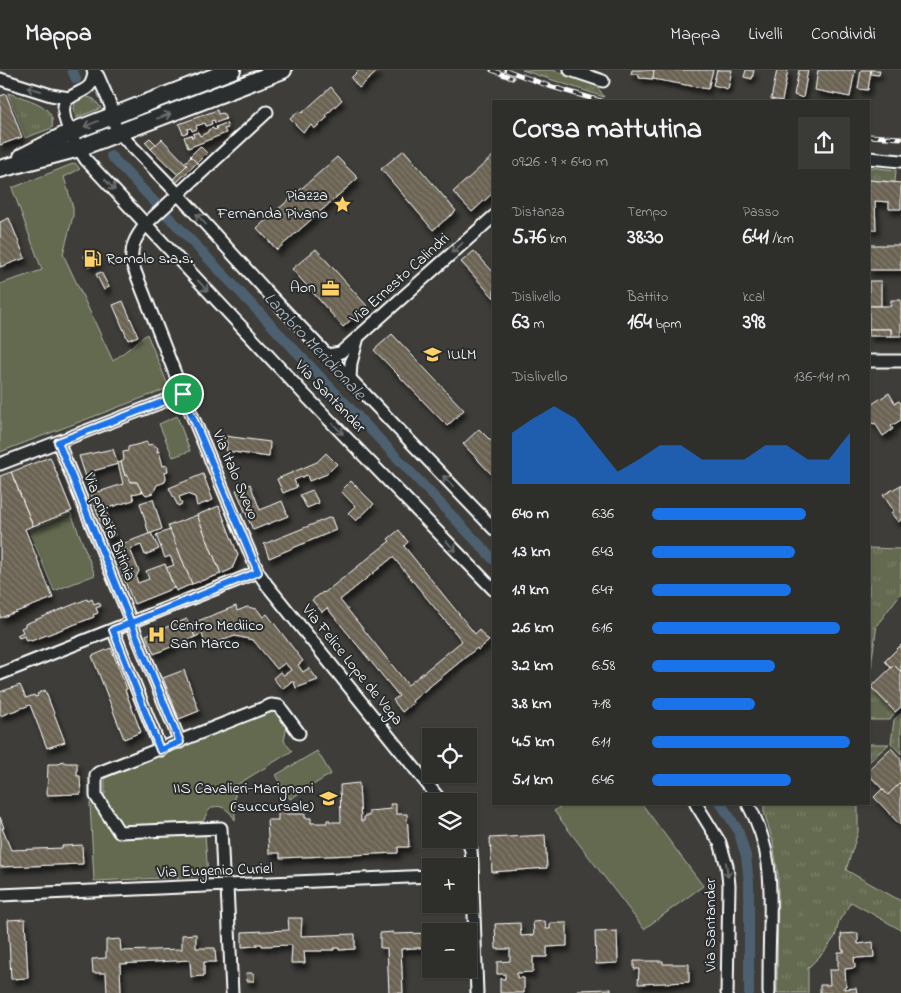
<!DOCTYPE html>
<html lang="it">
<meta charset="utf-8">
<style>
:root{--surface:#2e2e2b;--page:#3a3a37;--text:#f1f3f6;--muted:#a7a8a9;--line:#494a47;--accent:#1a73e8}
body{margin:0;font-family:"Indie Flower",sans-serif;background:var(--page);color:var(--text);height:100vh;display:flex;flex-direction:column;font-size:19px;white-space:nowrap}
*{box-sizing:border-box;margin:0}
p{font-size:16px;color:var(--muted)}
.icon{flex:none;width:28px;height:28px;fill:none;stroke:currentColor;stroke-width:2;stroke-linecap:round;stroke-linejoin:round}
.map{position:relative;flex:1;overflow:hidden}
.panel{position:absolute;left:492px;top:30px;width:378px;height:705px;display:flex;flex-direction:column;background:var(--surface);border-radius:0px;box-shadow:0 1px 4px #0004,0 0 0 1px var(--line)}
.panel>*{flex:none}
.controls{position:absolute;left:422px;top:658px;display:grid;gap:10px}
.controls a{display:grid;place-items:center;width:55px;height:55px;border-radius:0px;background:var(--surface);box-shadow:0 1px 4px #0004,0 0 0 1px var(--line);font-size:25px}
.pin{position:absolute;display:grid;place-items:center;width:42px;height:42px;color:#fff;margin:-21px;border:2px solid #fff;border-radius:50%;box-shadow:0 1px 5px #0007}
.round{display:grid;place-items:center;flex:none;width:52px;height:52px;border-radius:0px;background:var(--page)}
.overview{display:flex;align-items:center;justify-content:space-between;height:85px;padding:0 20px}
h1{font-size:28px;font-weight:700;line-height:38px}
.stats{display:grid;grid-template-columns:repeat(3,1fr);gap:8px;height:85px;padding:5px 20px}
.stats div{display:grid;align-content:center}
.stats b{font-size:21px;font-weight:700}
.stats small{font-size:14px;font-weight:400}
.stats p{font-size:14px}
.chart{height:140px;padding:10px 20px}
.chart p{display:flex;justify-content:space-between}
.chart svg{width:100%;height:90px;margin-top:5px;fill:var(--accent);opacity:.7}
ul{padding:0 20px;list-style:none;font-size:16px}
li{display:grid;grid-template-columns:80px 60px 1fr;align-items:center;height:38px}
li i{height:12px;border-radius:6px;background:var(--accent)}
header{display:flex;align-items:center;gap:30px;box-sizing:border-box;height:70px;padding:0 25px;background:var(--surface);border-bottom:1px solid var(--line)}
header strong{font-size:24px}
nav{display:flex;gap:28px;margin-inline-start:auto;font-size:18px}
.map>svg:first-child{display:block}
</style>
<header>
<strong>Mappa</strong>
<nav><a>Mappa</a><a>Livelli</a><a>Condividi</a></nav>
</header>
<div class="map">
<svg width="901" height="923" viewBox="0 0 901 923">
<defs>
<pattern id="grass-tufts" width="24" height="20" patternUnits="userSpaceOnUse" patternTransform="scale(1.25)"><rect width="24" height="20" fill="#636a50"/><path d="M3 7l-1-3M5 7V3M7 7l1-3M15 17l-1-3M17 17v-4M19 17l1-3" fill="none" stroke="#7a806a"/></pattern>
<pattern id="building-back-hatch" width="6" height="6" patternUnits="userSpaceOnUse" patternTransform="scale(1.25)"><rect width="6" height="6" fill="#6b6353"/><path d="M-1 5l2 2M0 0l6 6M5-1l2 2" fill="none" stroke="#817a6d"/></pattern>
<filter id="shadow"><feDropShadow dx="3" dy="5.5" stdDeviation="2.5" flood-color="#0009"/></filter>
</defs>
<rect width="100%" height="100%" fill="#3e3d39"/>
<filter id="ink" filterUnits="userSpaceOnUse"><feTurbulence type="fractalNoise" baseFrequency=".02" numOctaves="2"/><feDisplacementMap in="SourceGraphic" scale="10" xChannelSelector="R" yChannelSelector="G"/><feConvolveMatrix kernelMatrix="1 2 1 2 8 2 1 2 1" color-interpolation-filters="sRGB"/></filter>
<g filter="url(#ink)">
<g fill="url(#grass-tufts)" stroke="#b1b4a8">
<polygon points="522,0 553,0 597,16 604,27"/>
<path d="M8,23C25,29 57,34 52,58L25,68Z"/>
<path d="M85,26L94,29L101,38L76,48C72,38 74,29 85,26Z"/>
<polygon points="869,97 896,100 895,112 869,110"/>
<polygon points="869,478 901,479 901,523 877,555 872,588 871,612 874,614 872,617 895,642 890,650 869,650"/>
<polygon points="901,643 901,684 891,673 894,650"/>
<polygon points="869,674 889,674 869,692"/>
<polygon points="764,734 858,734 858,762 846,800 901,831 901,860 851,832 839,851 835,867 824,882 808,898 808,923 777,923 778,805 773,772 764,742"/>
</g>
<g fill="#636a50" stroke="#b1b4a8">
<polygon points="75,93 80,99 64,107 73,138 73,146 63,184 113,291 147,264 168,315 166,319 0,382 0,214 42,200 12,118"/>
<polygon points="177,346 190,381 173,387 159,354"/>
<polygon points="71,443 95,505 54,521 29,460"/>
<path d="M275,638L287,656L284,671L292,681L235,716V750C227,735 210,729 204,750L208,806L94,811L90,733L105,724V708Z"/>
<polygon points="317,681 331,704 290,729 276,705"/>
<polygon points="564,734 642,734 703,816 644,859 554,741"/>
</g>
<g fill="none" stroke-linecap="round" stroke-linejoin="round">
<g stroke="#4d606f" stroke-width="10">
<polyline points="72,0 76,9"/>
<polyline points="111,86 494,490"/>
<polyline points="721,734 738,760 746,786 749,813 749,923"/>
</g>
</g>
<g fill="url(#building-back-hatch)" stroke="#fff" fill-rule="evenodd" filter="url(#shadow)">
<polygon points="359,0 379,0 359,18 351,8"/>
<polygon points="632,0 654,0 653,9 639,8 639,4 631,4"/>
<polygon points="654,0 713,0 708,19 653,9"/>
<polygon points="717,0 732,0 728,19 713,15"/>
<polygon points="746,0 754,0 752,9 744,7"/>
<polygon points="777,0 788,0 782,31 771,29"/>
<polygon points="799,0 808,0 803,28 794,25"/>
<polygon points="818,0 855,0 850,27 815,20"/>
<polygon points="861,0 871,0 868,20 858,19"/>
<polygon points="871,0 880,0 879,5 870,4"/>
<polygon points="331,17 342,30 326,45 328,47 314,59 311,55 303,62 290,49 299,41 302,43"/>
<polygon points="6,24 22,67 0,75 0,26"/>
<polygon points="217,40 218,44 223,43 226,49 215,53 214,50 211,51 212,54 206,56 205,53 196,56 197,59 192,61 191,58 187,59 188,62 183,64 179,54"/>
<polygon points="226,53 228,58 224,59 226,63 188,78 184,67 191,65 192,68 194,67 193,64 198,62 200,66 208,62 208,60 213,58 214,60 217,59 216,57"/>
<polygon points="150,68 156,74 151,79 145,72"/>
<polygon points="162,69 187,95 178,105 151,79"/>
<polygon points="200,76 207,83 197,93 190,86"/>
<polygon points="404,80 456,141 433,160 381,99"/>
<polygon points="494,85 494,122 472,142 453,122"/>
<polygon points="191,87 197,93 176,113 173,109 187,95 184,93"/>
<polygon points="337,87 358,108 277,180 257,158"/>
<polygon points="869,110 901,113 901,139 889,139 889,132 875,131 876,160 869,160"/>
<polygon points="9,148 25,188 0,197 0,152"/>
<rect x="869" y="175" width="32" height="25"/>
<polygon points="316,179 367,236 343,257 292,199"/>
<polygon points="94,181 100,192 89,197 84,186"/>
<polygon points="474,181 494,203 494,228 461,192"/>
<polygon points="101,202 109,217 104,220 96,204"/>
<rect x="869" y="211" width="12" height="25"/>
<polygon points="891,230 901,230 901,266 891,266 891,259 869,259 869,236 891,236"/>
<polygon points="123,231 138,266 128,270 113,235"/>
<rect x="869" y="259" width="22" height="7"/>
<polygon points="392,264 464,340 447,356 374,280"/>
<polygon points="889,323 895,333 899,331 901,334 901,350 891,356 893,359 883,366 875,353 873,354 869,349 869,336"/>
<polygon points="479,359 494,374 494,407 463,374"/>
<polygon points="217,365 270,372 269,387 226,381 227,372 216,371"/>
<polygon points="147,372 148,375 153,374 158,378 157,382 159,381 163,396 167,395 168,401 165,402 166,408 165,412 157,415 153,423 146,425 140,419 137,412 130,412 128,405 125,406 121,392 124,390 123,382 128,381 128,377"/>
<polygon points="113,379 118,394 93,401 96,411 88,413 79,386"/>
<polygon points="326,383 337,394 327,404 309,411 307,405 294,410 297,417 283,423 277,409 317,392"/>
<polygon points="50,387 72,441 33,456 11,402"/>
<polygon points="121,392 125,406 128,405 130,412 137,412 142,422 132,424 134,430 104,439 104,436 96,440 88,413 95,411 98,422 123,414 118,393"/>
<polygon points="11,402 33,456 25,459 53,528 0,548 0,406"/>
<polygon points="203,404 213,430 197,436 195,427 187,424 179,427 182,434 178,436 169,418"/>
<polygon points="351,411 374,434 356,451 348,443 355,436 341,421"/>
<polygon points="250,414 260,440 282,431 288,446 253,460 236,420"/>
<polygon points="901,415 901,450 898,452 891,443 894,441 883,425"/>
<polygon points="312,420 319,433 307,438 300,425"/>
<polygon points="153,429 162,459 149,464 140,433"/>
<polygon points="104,436 115,465 107,469 96,440"/>
<polygon points="219,436 238,485 232,499 221,504 197,445"/>
<polygon points="197,445 221,504 192,514 168,456"/>
<polygon points="331,447 336,460 269,488 264,474"/>
<polygon points="170,460 192,514 176,521 166,498 174,495 170,486 165,488 156,465"/>
<path d="M399,460L408,472L404,476L475,564L479,560L489,571L478,580L477,578L412,631L413,633L402,642L393,630L399,626L327,538L322,542L312,530L323,522L324,523L390,471L388,469ZM393,487L462,571L408,615L340,530Z"/>
<polygon points="151,463 159,479 145,485 141,475 130,479 139,501 136,507 138,513 149,509 146,501 165,494 174,518 134,534 112,478"/>
<polygon points="87,529 88,531 92,529 94,534 99,532 101,536 96,538 98,543 93,545 94,547 31,571 30,570 26,571 24,566 19,568 17,565 23,562 21,558 25,556 25,554"/>
<polygon points="236,536 237,541 247,537 257,539 263,547 267,544 303,591 298,595 303,602 309,598 318,610 296,618 294,612 291,612 282,619 273,608 280,602 284,605 291,600 285,593 277,599 253,570 235,566 206,576 202,564 195,567 190,554"/>
<polygon points="187,549 195,567 154,584 146,565"/>
<polygon points="901,575 901,602 894,595 891,598 885,591"/>
<polygon points="111,578 127,619 125,620 141,662 124,669 92,586"/>
<polygon points="894,595 901,602 901,637 895,642 871,617"/>
<polygon points="184,600 199,641 179,649 163,608"/>
<polygon points="20,615 26,628 34,625 35,627 38,626 37,624 45,620 65,672 47,678 30,635 0,646 0,622"/>
<polygon points="891,678 901,689 901,712 888,725 869,705 869,699"/>
<polygon points="62,691 66,693 77,693 77,706 80,706 81,724 47,725 48,694 59,694"/>
<polygon points="901,712 901,756 874,727 882,719 888,725"/>
<polygon points="359,713 361,751 364,751 364,746 369,746 369,741 391,739 390,734 396,734 396,744 407,744 409,777 398,777 398,783 280,788 280,783 269,783 267,750 278,750 278,739 283,739 283,744 305,744 305,748 311,748 311,753 327,753 327,750 330,750 330,752 341,752 340,715"/>
<polygon points="0,747 4,758 2,758 11,780 62,778 62,776 82,775 83,794 0,797"/>
<polygon points="545,765 547,798 492,802 490,768"/>
<polygon points="288,848 302,848 301,866 355,864 355,879 339,880 339,878 334,878 334,880 322,880 322,881 304,881 305,893 291,893 292,875 262,876 262,874 256,874 257,876 242,877 242,862 289,860"/>
<polygon points="25,849 28,908 11,909 8,850"/>
<polygon points="545,851 546,859 550,859 550,853 567,853 567,876 547,877 547,887 533,887 533,902 517,903 517,908 524,908 524,923 500,923 500,909 505,909 505,904 497,904 497,892 510,891 510,879 496,879 495,854 520,853 521,866 534,865 533,852"/>
<polygon points="617,861 618,893 596,894 595,862"/>
<polygon points="393,862 393,864 431,863 431,877 401,879 403,923 389,923 387,878 380,878 380,863"/>
<polygon points="858,863 858,874 873,872 874,887 856,888 854,887 855,898 845,899 846,916 844,917 844,919 856,918 857,923 820,923 820,915 830,915 829,900 838,900 838,882 844,882 844,880 842,880 841,864"/>
<polygon points="196,864 196,878 215,878 216,892 204,892 204,906 191,907 190,890 120,894 121,923 107,923 106,903 93,903 92,889 106,888 106,870 120,869 121,881 182,879 182,865"/>
<polygon points="634,891 663,891 663,894 689,894 689,912 638,914 639,899 634,899"/>
<polygon points="246,903 254,903 254,911 247,911"/>
<polygon points="611,919 611,923 577,923 577,920"/>
</g>
<g fill="none" stroke-linecap="round" stroke-linejoin="round">
<defs>
<g id="street">
<polyline points="93,0 98,6 111,36 111,46 118,62 178,124 269,224 494,459"/>
<polyline points="570,0 603,11"/>
<path d="M94,2C92,23 80,19 68,29C54,41 78,78 86,90L304,324L494,520"/>
<polyline points="0,9 51,25 69,28"/>
<path d="M267,42L146,154C135,168 129,178 133,196L183,324L258,502L267,515L441,731"/>
<polyline points="869,88 901,91"/>
<polyline points="328,285 340,283 494,146"/>
<polyline points="869,291 901,291"/>
<polyline points="350,308 351,293 358,267"/>
<polyline points="58,372 180,672"/>
<polyline points="0,394 183,324"/>
<polyline points="113,560 161,680"/>
<polyline points="0,604 258,502"/>
<polyline points="696,734 720,773 727,796 729,815 727,923"/>
<path d="M748,734C771,776 771,811 770,857C769,879 769,901 769,923"/>
<polyline points="467,769 471,780 472,792 477,923"/>
<polyline points="223,803 221,758 119,762 96,726 96,705 98,703 271,635 279,636 299,663"/>
<polyline points="227,816 232,923"/>
<polyline points="0,825 431,806"/>
</g>
<g id="secondary">
<polyline points="22,87 71,62 232,0"/>
<polyline points="0,99 79,78 283,0"/>
</g>
</defs>
<use href="#street" stroke="#fff" stroke-width="15"/>
<use href="#secondary" stroke="#fff" stroke-width="20"/>
<use href="#street" stroke="#2a2d2e" stroke-width="11"/>
<use href="#secondary" stroke="#2a2d2e" stroke-width="16"/>
<defs>
<g id="rail">
<polyline points="492,0 512,8"/>
<polyline points="506,0 549,16 601,31"/>
<polyline points="869,66 901,68"/>
</g>
</defs>
<use href="#rail" stroke="#fff" stroke-width="5"/>
<use href="#rail" stroke="#2a2d2e" stroke-width="3" stroke-dasharray="9" stroke-linecap="butt"/>
</g>
<defs><path id="oneway-shaft" d="M-6 0H5M1.5-3L5.5 0L1.5 3" fill="none" stroke-width="1.6" stroke-linecap="round" stroke-linejoin="round" transform="scale(1.25)"/></defs>
<g stroke="#6a6c6d">
<use href="#oneway-shaft" transform="translate(34 19) rotate(-164)"/>
<use href="#oneway-shaft" transform="translate(164 46) rotate(-20)"/>
<use href="#oneway-shaft" transform="translate(91 54) rotate(158)"/>
<use href="#oneway-shaft" transform="translate(110 115) rotate(47)"/>
<use href="#oneway-shaft" transform="translate(201 149) rotate(-132)"/>
<use href="#oneway-shaft" transform="translate(457 178) rotate(138)"/>
<use href="#oneway-shaft" transform="translate(203 216) rotate(47)"/>
<use href="#oneway-shaft" transform="translate(338 359) rotate(46)"/>
<use href="#oneway-shaft" transform="translate(448 411) rotate(-134)"/>
<use href="#oneway-shaft" transform="translate(451 476) rotate(46)"/>
<use href="#oneway-shaft" transform="translate(727 800) rotate(82)"/>
</g>
</g>
<g fill="none" stroke-linecap="round" stroke-linejoin="round" filter="url(#ink)">
<defs>
<polyline id="route" points="183,324 58,372 131,553 113,560 160,680 180,672 131,553 258,502 183,324"/>
</defs>
<use href="#route" stroke="#fff" stroke-width="10"/>
<use href="#route" stroke="#1a73e8" stroke-width="6"/>
</g>
<defs>
<symbol id="sight-bare" viewBox="-9 -9 18 18"><path d="M0-6L1.8-2.2L6-1.7L2.9 1.2L3.7 5.4L0 3.3L-3.7 5.4L-2.9 1.2L-6-1.7L-1.8-2.2Z" fill="#ffd166" stroke="#2a2d2e" stroke-width="2.5" paint-order="stroke"/></symbol>
<symbol id="fuel-bare" viewBox="-9 -9 18 18"><path d="M-5.5-6h7V0h2V4h1.3V-2.5L3-4.5l.8-.8L6-3V5H2.5V1h-1V6h-7ZM-4.2-4.7v3.2H.2V-4.7Z" fill="#ffd166" stroke="#2a2d2e" stroke-width="2.5" paint-order="stroke"/></symbol>
<symbol id="office-bare" viewBox="-9 -9 18 18"><path d="M-6-3h4V-5.5h4V-3h4V5H-6ZM-1-4.5V-3h2v-1.5ZM-6 0V1H6V0Z" fill="#ffd166" stroke="#2a2d2e" stroke-width="2.5" paint-order="stroke"/></symbol>
<symbol id="university-bare" viewBox="-9 -9 18 18"><path d="M0-5L7-2L0 1L-7-2ZM-4 1L0 2.5L4 1V4Q0 6-4 4Z" fill="#ffd166" stroke="#2a2d2e" stroke-width="2.5" paint-order="stroke"/></symbol>
<symbol id="hospital-bare" viewBox="-9 -9 18 18"><path d="M-5-5h3v3.5h4V-5h3V5h-3V1.5h-4V5h-3Z" fill="#ffd166" stroke="#2a2d2e" stroke-width="2.5" paint-order="stroke"/></symbol>
<symbol id="school-bare" viewBox="-9 -9 18 18"><path d="M0-5L7-2L0 1L-7-2ZM-4 1L0 2.5L4 1V4Q0 6-4 4Z" fill="#ffd166" stroke="#2a2d2e" stroke-width="2.5" paint-order="stroke"/></symbol>
</defs>
<g fill-rule="evenodd">
<use href="#sight-bare" x="330" y="122" width="25" height="25"/>
<use href="#fuel-bare" x="80" y="176" width="25" height="25"/>
<use href="#office-bare" x="318" y="206" width="25" height="25"/>
<use href="#university-bare" x="420" y="272" width="25" height="25"/>
<use href="#hospital-bare" x="144" y="552" width="25" height="25"/>
<use href="#school-bare" x="316" y="716" width="25" height="25"/>
</g>
<g text-anchor="middle" dominant-baseline="central" stroke-width="4" stroke-linejoin="round" paint-order="stroke">
<g font-size="16" fill="#fff" stroke="#2a2d2e" text-anchor="end">
<text x="328" y="126">Piazza<tspan x="328" dy="18">Fernanda Pivano</tspan></text>
<text x="106" y="189" text-anchor="start">Romolo s.a.s.</text>
<text x="316" y="218">Aon</text>
<text x="447" y="285" text-anchor="start">IULM</text>
<text x="170" y="556" text-anchor="start">Centro Mediico<tspan x="170" dy="18">San Marco</tspan></text>
<text x="314" y="719">IIS Cavalieri-Marignoni<tspan x="314" dy="18">(succursale)</tspan></text>
</g>
<g font-size="16" fill="#fff" stroke="#2a2d2e">
<text transform="translate(400 209) rotate(-42)">Via Ernesto Calindri</text>
<text transform="translate(330 327) rotate(46)">Via Santander</text>
<text transform="translate(235 405) rotate(67)">Via Italo Svevo</text>
<text transform="translate(109 457) rotate(68)">Via privata Bitinia</text>
<text transform="translate(352 595) rotate(51)">Via Felice Lope de Vega</text>
<text transform="translate(215 801) rotate(-2)">Via Eugenio Curiel</text>
<text transform="translate(711 855) rotate(-90)">Via Santander</text>
</g>
<g font-size="18" font-style="italic" fill="#afb7be" stroke="#2a2d2e">
<text transform="translate(314 277) rotate(47)">Lambro Meridionale</text>
</g>
</g>
</svg>
<div class="controls">
<a><svg class="icon" aria-label="locate" viewBox="0 0 24 24"><circle cx="12" cy="12" r="6"/><path d="M12 2v4M12 18v4M2 12h4M18 12h4"/></svg></a>
<a><svg class="icon" aria-label="layers" viewBox="0 0 24 24"><path d="M12 4l9 5-9 5-9-5zM3 14l9 5 9-5"/></svg></a>
<a>+</a>
<a>−</a>
</div>
<div class="pin" style="left:183px;top:324px;background:#1e9e55"><svg class="icon" aria-label="arrive" viewBox="0 0 24 24"><path d="M6 21V4h12l-3 4 3 4H6"/></svg></div>
<section class="panel">
<div class="overview"><div><h1>Corsa mattutina</h1><p>09:26 · 9 × 640 m</p></div><a class="round"><svg class="icon" aria-label="share" viewBox="0 0 24 24"><path d="M12 15V3M7 8l5-5 5 5M5 13v7h14v-7"/></svg></a></div>
<div class="stats">
<div><p>Distanza</p><b>5.76<small> km</small></b></div>
<div><p>Tempo</p><b>38:30</b></div>
<div><p>Passo</p><b>6:41<small> /km</small></b></div>
</div>
<div class="stats">
<div><p>Dislivello</p><b>63<small> m</small></b></div>
<div><p>Battito</p><b>164<small> bpm</small></b></div>
<div><p>kcal</p><b>398</b></div>
</div>
<div class="chart"><p><span>Dislivello</span>136–141 m</p>
<svg viewBox="0 0 160 44" preserveAspectRatio="none"><path d="M0 44V19L10 12L20 6L30 12L40 25L50 38L60 32L70 25L80 25L90 32L100 32L110 32L120 25L130 25L140 32L150 32L160 19V44z"/></svg>
</div>
<ul>
<li><b>640 m</b>6:36<i style="width:78%"></i></li>
<li><b>1.3 km</b>6:43<i style="width:72%"></i></li>
<li><b>1.9 km</b>6:47<i style="width:70%"></i></li>
<li><b>2.6 km</b>6:16<i style="width:95%"></i></li>
<li><b>3.2 km</b>6:58<i style="width:62%"></i></li>
<li><b>3.8 km</b>7:18<i style="width:52%"></i></li>
<li><b>4.5 km</b>6:11<i style="width:100%"></i></li>
<li><b>5.1 km</b>6:46<i style="width:70%"></i></li>
</ul>
</section>
</div>
